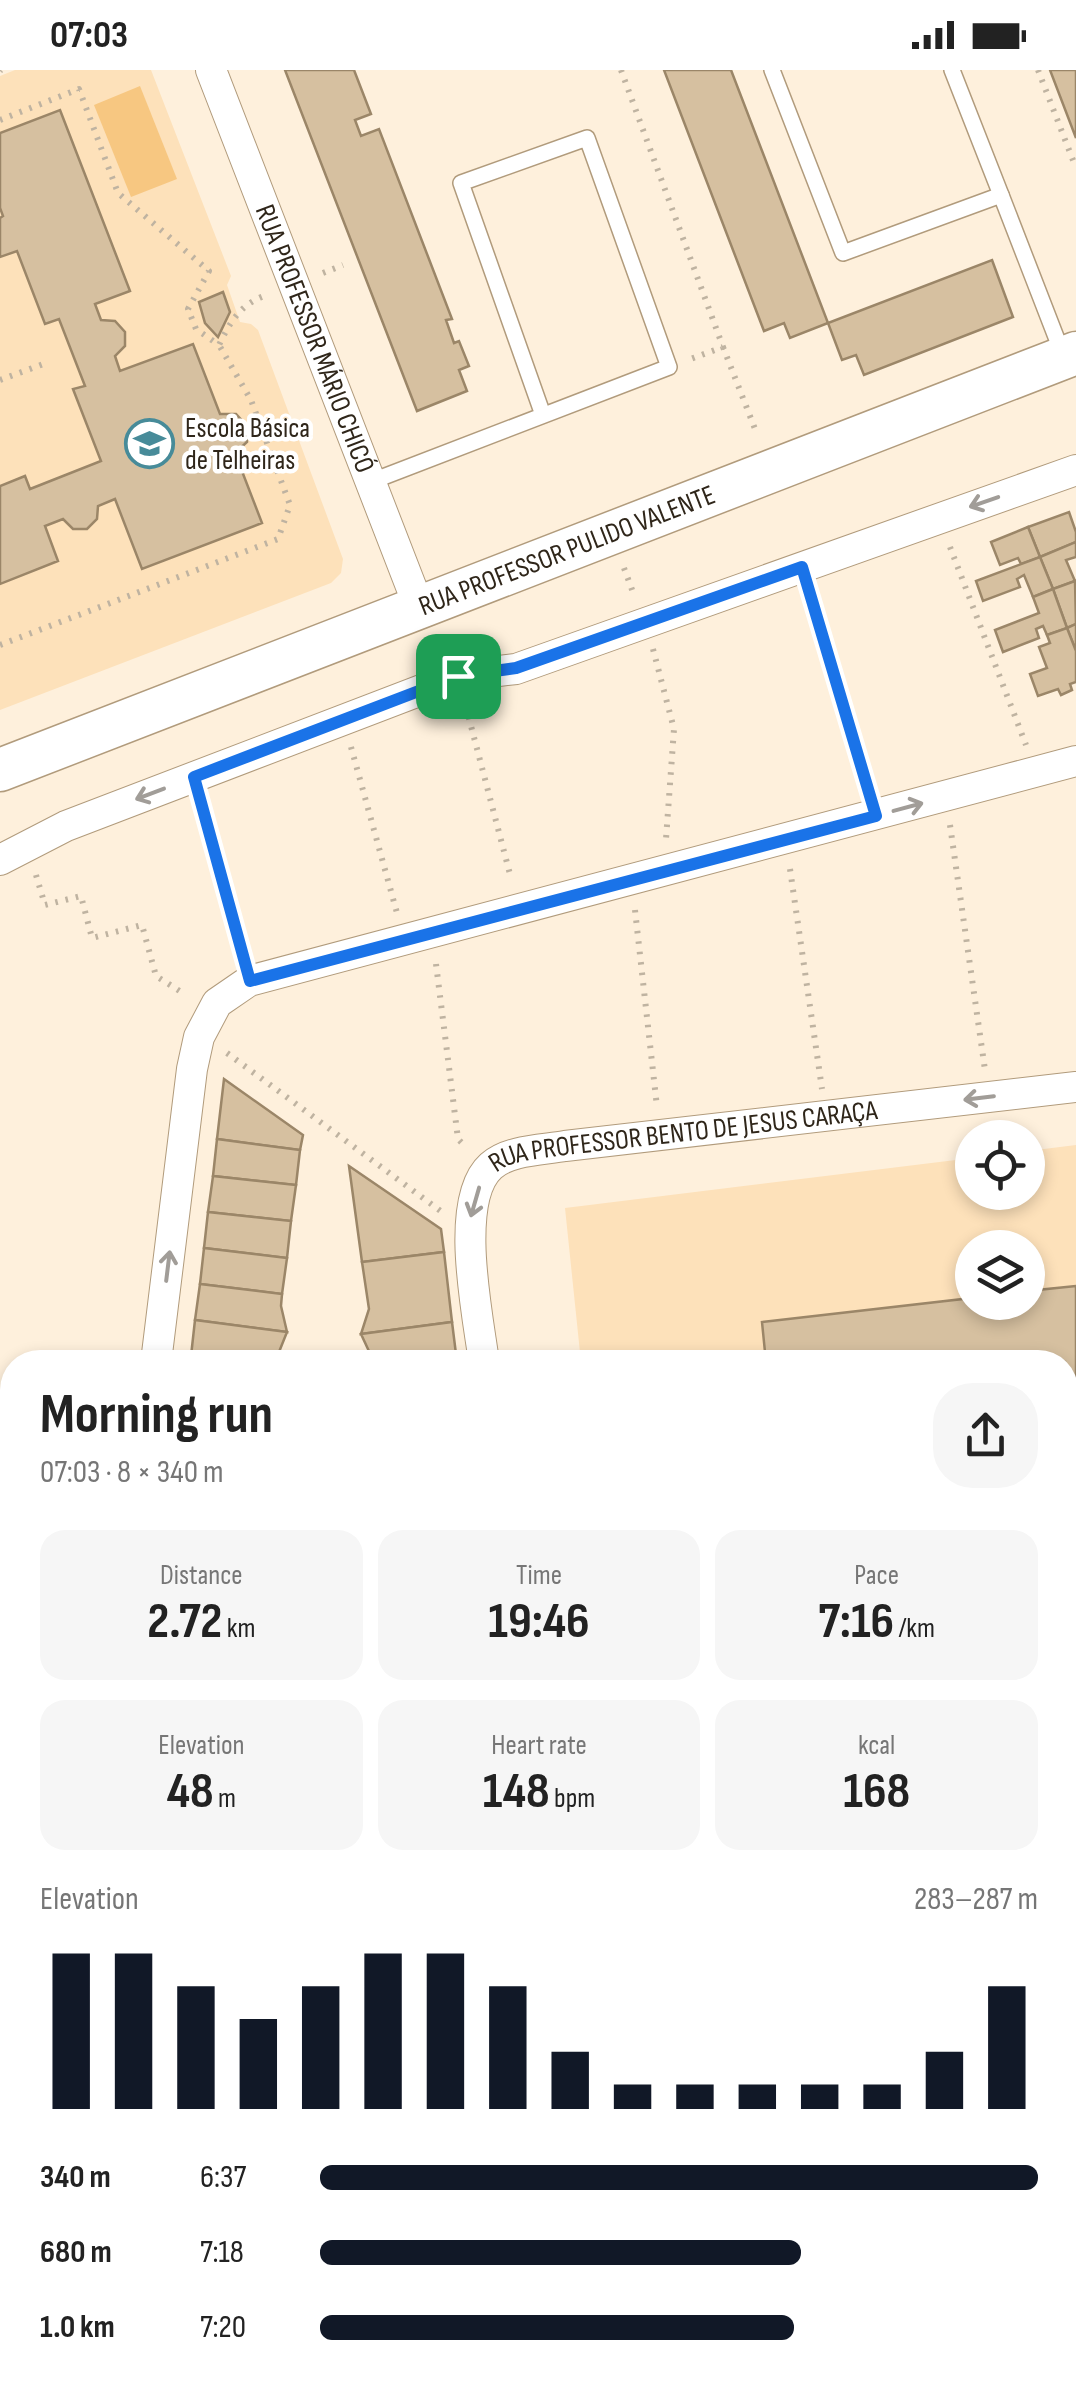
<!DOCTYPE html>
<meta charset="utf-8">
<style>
:root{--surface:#fff;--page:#f6f6f6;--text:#222;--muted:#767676;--accent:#111827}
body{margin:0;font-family:"Sofia Sans Condensed",sans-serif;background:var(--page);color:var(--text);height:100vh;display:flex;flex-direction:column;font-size:38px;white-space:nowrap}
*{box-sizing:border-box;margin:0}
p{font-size:32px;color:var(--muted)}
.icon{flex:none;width:55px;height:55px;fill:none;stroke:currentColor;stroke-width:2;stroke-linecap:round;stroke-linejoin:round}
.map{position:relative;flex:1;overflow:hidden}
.sheet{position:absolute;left:0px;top:1280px;width:1078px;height:1038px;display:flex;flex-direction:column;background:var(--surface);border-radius:40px 40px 0 0;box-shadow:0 5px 15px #0003}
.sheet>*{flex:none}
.tools{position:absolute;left:955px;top:1050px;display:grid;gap:20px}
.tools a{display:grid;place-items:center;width:90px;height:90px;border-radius:50%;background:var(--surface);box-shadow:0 5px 15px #0003;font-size:50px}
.pin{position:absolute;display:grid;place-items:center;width:85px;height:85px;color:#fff;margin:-42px;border-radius:20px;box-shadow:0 5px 15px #0006}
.round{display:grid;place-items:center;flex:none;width:105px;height:105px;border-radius:40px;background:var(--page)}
.head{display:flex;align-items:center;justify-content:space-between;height:170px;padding:0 40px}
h1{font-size:55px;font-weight:700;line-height:75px}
.metrics{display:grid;grid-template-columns:repeat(3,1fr);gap:15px;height:170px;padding:10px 40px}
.metrics div{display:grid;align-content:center;border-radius:25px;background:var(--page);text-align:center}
.metrics b{font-size:50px;font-weight:700}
.metrics small{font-size:28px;font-weight:400}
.metrics p{font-size:28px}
.chart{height:280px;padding:20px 40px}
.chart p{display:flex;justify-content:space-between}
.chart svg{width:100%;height:180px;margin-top:10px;stroke:var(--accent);stroke-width:6}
ul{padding:0 40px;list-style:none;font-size:32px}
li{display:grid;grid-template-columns:160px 120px 1fr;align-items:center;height:75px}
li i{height:25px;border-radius:12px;background:var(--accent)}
.status{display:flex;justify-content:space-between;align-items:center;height:70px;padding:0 50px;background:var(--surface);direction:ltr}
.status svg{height:28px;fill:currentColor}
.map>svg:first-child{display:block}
</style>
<div class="status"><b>07:03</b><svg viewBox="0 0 49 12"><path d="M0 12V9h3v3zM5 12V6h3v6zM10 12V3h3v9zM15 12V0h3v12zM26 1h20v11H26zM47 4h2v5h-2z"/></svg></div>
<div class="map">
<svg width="1076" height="2316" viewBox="0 0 1076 2316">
<rect width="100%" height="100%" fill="#fef0dc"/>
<g fill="#fde1ba" fill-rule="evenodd">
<polygon points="15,0 151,0 231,206 227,215 240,252 251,254 258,260 343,489 341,503 331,513 0,640 0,6"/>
<path d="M1076,1075V2316H702L700,2305H1065V1292H581L565,1138L972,1088V1122H1028V1081ZM972,1178H1028V1232H972Z"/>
</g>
<g fill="#f7c781">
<polygon points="140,16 177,109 131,127 94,35"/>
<polygon points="0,2297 12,2300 12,2305 28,2305 64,2316 0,2316"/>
</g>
<g fill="#d6c0a0" stroke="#9b8668" stroke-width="2.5">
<polygon points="285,0 354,0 371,44 355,50 361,66 379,59 452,249 446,250 454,273 459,271 469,296 459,300 467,321 417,341"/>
<polygon points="664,0 731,0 828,253 790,268 784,253 764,261"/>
<polygon points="1050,0 1076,0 1076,68"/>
<polygon points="60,40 130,221 95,234 101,250 115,251 125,262 125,276 115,286 120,301 193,274 220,344 236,344 247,356 247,372 235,383 262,453 142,499 115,429 98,436 97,449 87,459 73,459 63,449 45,456 58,491 0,514 0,416 25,406 30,419 101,391 73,319 85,316 59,249 45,254 17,181 0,187 0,148 3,146 0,138 0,63"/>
<polygon points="992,190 1013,247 864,305 856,285 842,290 828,253"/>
<polygon points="223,222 230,242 218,267 205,253 199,232"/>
<polygon points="1069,442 1076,462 1076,472 1040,487 1028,457"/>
<polygon points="1028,457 1040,487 1021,494 1018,488 1000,495 991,472"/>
<polygon points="1076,472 1076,487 1066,490 1075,511 1053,519 1040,487"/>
<polygon points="1040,487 1053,519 1033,527 1024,505 1017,509 1020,517 983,531 976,511"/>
<polygon points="1075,511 1076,554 1067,558 1053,519"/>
<polygon points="1053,519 1067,558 1047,565 1043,556 1036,559 1039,568 1003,582 995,560 1039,543 1033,527"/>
<polygon points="1076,554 1076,581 1067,558"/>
<polygon points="1067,558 1076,581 1076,612 1070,614 1072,620 1061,625 1058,619 1038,626 1030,604 1047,598 1039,577 1050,573 1047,565"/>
<polygon points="224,1009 303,1065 300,1080 217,1069"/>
<polygon points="217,1069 300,1080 296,1115 213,1106"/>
<polygon points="349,1096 441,1159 444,1182 362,1192"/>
<polygon points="213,1106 296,1115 291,1151 208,1142"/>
<polygon points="208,1142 291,1151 287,1188 204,1178"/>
<polygon points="204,1178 287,1188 282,1224 200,1214"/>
<polygon points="444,1182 452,1252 361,1264 369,1239 362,1192"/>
<polygon points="200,1214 282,1224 281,1236 287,1262 195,1250"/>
<polygon points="1076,1216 1076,1785 1065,1786 1065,1292 766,1292 762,1252 972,1228 972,1232 1028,1232 1028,1221"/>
<polygon points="195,1250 287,1262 275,1292 240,1292 191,1286"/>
<polygon points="452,1252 457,1292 374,1292 361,1264"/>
<polygon points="191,1286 240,1292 190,1292"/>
<polygon points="0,1649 12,1664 12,1694 0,1704"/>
<polygon points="12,1694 12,1747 0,1731 0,1704"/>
<polygon points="1076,1872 1076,2316 885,2316 884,2305 1065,2305 1065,1874"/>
<polygon points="10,2257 12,2258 12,2282 3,2280"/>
<polygon points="74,2305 133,2305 130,2316 70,2316"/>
<polygon points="416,2305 548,2305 548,2308 483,2316 417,2316"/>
<polygon points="717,2305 820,2305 822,2316 718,2316"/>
<polygon points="548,2308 549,2316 483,2316"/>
</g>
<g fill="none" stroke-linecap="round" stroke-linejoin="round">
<defs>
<g id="service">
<polyline points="772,0 843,183 1001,125 952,0"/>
<polyline points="1001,125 1063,285"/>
<polyline points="370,412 669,297 587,68 461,113 543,345"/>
</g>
<g id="minor">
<path id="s1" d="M211,0L419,537"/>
<polyline points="0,790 66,756 458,606 516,599 1076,400"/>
<polyline points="156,1292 192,999 199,967 217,933 249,911 1076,691"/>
<path id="s2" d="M484,1292C478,1246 453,1130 491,1096C509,1080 542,1080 565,1076L1076,1017"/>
<polyline points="0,1488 12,1489"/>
<polyline points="0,1777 12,1787"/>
<polyline points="0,2194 12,2154"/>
<polyline points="366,2305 368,2316"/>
<polyline points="592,2305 593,2316"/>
<polyline points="152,2316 155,2305"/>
</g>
<g id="tertiary">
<polyline points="0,1858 12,1868"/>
<polyline points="254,2316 257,2305"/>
</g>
<g id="secondary">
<path id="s3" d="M0,700L1076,283"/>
</g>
</defs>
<use href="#service" stroke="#b19b7c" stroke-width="18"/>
<use href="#minor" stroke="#b19b7c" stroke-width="32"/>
<use href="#tertiary" stroke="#b19b7c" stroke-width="40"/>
<use href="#secondary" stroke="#b19b7c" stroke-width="45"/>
<g stroke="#bfb3a1" stroke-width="6" stroke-dasharray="2.5 8" stroke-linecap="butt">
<polyline points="621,0 723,277 688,290"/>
<polyline points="1038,0 1076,98"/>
<polyline points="0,1 1,0"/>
<path d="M0,50L79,19L118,123L209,201L188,239L196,259L219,275C230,252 240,235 264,226"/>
<polyline points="323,203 343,195"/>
<polyline points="723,277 757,364"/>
<polyline points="0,310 46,293"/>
<polyline points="950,477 1026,675"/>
<polyline points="624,498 634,525"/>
<polyline points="811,527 867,716"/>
<polyline points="0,575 278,469 290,435 251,330 219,275"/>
<polyline points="653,579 674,659 666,769"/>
<polyline points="466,637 511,808"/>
<polyline points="351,677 397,843"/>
<polyline points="202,734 241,881"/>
<polyline points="950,755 985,1000"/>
<polyline points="790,799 822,1019"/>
<polyline points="36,805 45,835 81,826 92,868 142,855 156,906 186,925"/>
<polyline points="635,840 657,1037"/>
<polyline points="436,894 458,1069 466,1077"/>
<polyline points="227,983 442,1142"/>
</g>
<use href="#service" stroke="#fff" stroke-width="15"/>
<use href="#minor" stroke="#fff" stroke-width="30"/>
<use href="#tertiary" stroke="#fff" stroke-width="38"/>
<use href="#secondary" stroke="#fff" stroke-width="42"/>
</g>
<defs><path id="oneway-shaft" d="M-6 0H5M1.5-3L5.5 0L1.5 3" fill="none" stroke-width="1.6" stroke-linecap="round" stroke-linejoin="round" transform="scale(2.5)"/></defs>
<g stroke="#a19d98">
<use href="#oneway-shaft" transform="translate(984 432) rotate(161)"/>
<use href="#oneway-shaft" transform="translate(150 724) rotate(159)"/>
<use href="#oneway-shaft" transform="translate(908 737) rotate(-15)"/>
<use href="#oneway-shaft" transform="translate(979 1028) rotate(173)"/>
<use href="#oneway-shaft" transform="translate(475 1132) rotate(106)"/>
<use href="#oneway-shaft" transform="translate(168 1196) rotate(-83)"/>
</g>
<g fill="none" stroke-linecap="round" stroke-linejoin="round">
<defs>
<polygon id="route" points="802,497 876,746 250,911 194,707 458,606 516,598"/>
</defs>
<use href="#route" stroke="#fff" stroke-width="20"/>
<use href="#route" stroke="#1a73e8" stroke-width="12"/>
</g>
<defs>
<symbol id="school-ring" viewBox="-11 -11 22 22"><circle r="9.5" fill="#fff" stroke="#478b99" stroke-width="1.5"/><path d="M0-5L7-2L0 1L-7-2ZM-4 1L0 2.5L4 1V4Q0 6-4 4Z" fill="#478b99"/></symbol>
</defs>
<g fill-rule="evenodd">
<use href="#school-ring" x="122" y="346" width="55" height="55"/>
</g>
<g text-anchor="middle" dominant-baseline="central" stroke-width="9" stroke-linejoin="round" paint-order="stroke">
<g font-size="28" fill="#2f261a" stroke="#fff">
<text stroke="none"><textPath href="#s1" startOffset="288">RUA PROFESSOR MÁRIO CHICÓ</textPath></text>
<text stroke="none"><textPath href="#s3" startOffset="608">RUA PROFESSOR PULIDO VALENTE</textPath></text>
<text stroke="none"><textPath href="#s2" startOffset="398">RUA PROFESSOR BENTO DE JESUS CARAÇA</textPath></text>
</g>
<g font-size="28" fill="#2f261a" stroke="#fff" text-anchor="start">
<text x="185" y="358">Escola Básica<tspan x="185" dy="32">de Telheiras</tspan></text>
</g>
</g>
</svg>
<div class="tools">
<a><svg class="icon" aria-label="locate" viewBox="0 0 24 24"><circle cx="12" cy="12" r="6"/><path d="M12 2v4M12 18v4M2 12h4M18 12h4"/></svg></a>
<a><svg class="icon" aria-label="layers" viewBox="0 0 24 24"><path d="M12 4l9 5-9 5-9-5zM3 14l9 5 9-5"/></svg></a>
</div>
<div class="pin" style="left:458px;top:606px;background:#1e9e55"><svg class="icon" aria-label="arrive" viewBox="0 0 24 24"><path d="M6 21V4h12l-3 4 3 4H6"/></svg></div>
<section class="sheet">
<div class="head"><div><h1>Morning run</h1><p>07:03 · 8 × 340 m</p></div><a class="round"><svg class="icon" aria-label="share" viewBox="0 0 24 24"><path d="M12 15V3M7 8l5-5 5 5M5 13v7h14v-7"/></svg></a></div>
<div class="metrics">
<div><p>Distance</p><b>2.72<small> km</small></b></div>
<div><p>Time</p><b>19:46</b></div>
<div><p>Pace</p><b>7:16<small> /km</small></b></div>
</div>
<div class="metrics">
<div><p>Elevation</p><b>48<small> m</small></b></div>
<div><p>Heart rate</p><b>148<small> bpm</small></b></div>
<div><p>kcal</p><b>168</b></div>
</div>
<div class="chart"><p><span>Elevation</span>283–287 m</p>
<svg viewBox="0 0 160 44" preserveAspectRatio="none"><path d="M5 44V6M15 44V6M25 44V14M35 44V22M45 44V14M55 44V6M65 44V6M75 44V14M85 44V30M95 44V38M105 44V38M115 44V38M125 44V38M135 44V38M145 44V30M155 44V14"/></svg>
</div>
<ul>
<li><b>340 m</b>6:37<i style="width:100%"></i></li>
<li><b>680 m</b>7:18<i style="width:67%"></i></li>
<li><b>1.0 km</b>7:20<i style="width:66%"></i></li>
</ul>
</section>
</div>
